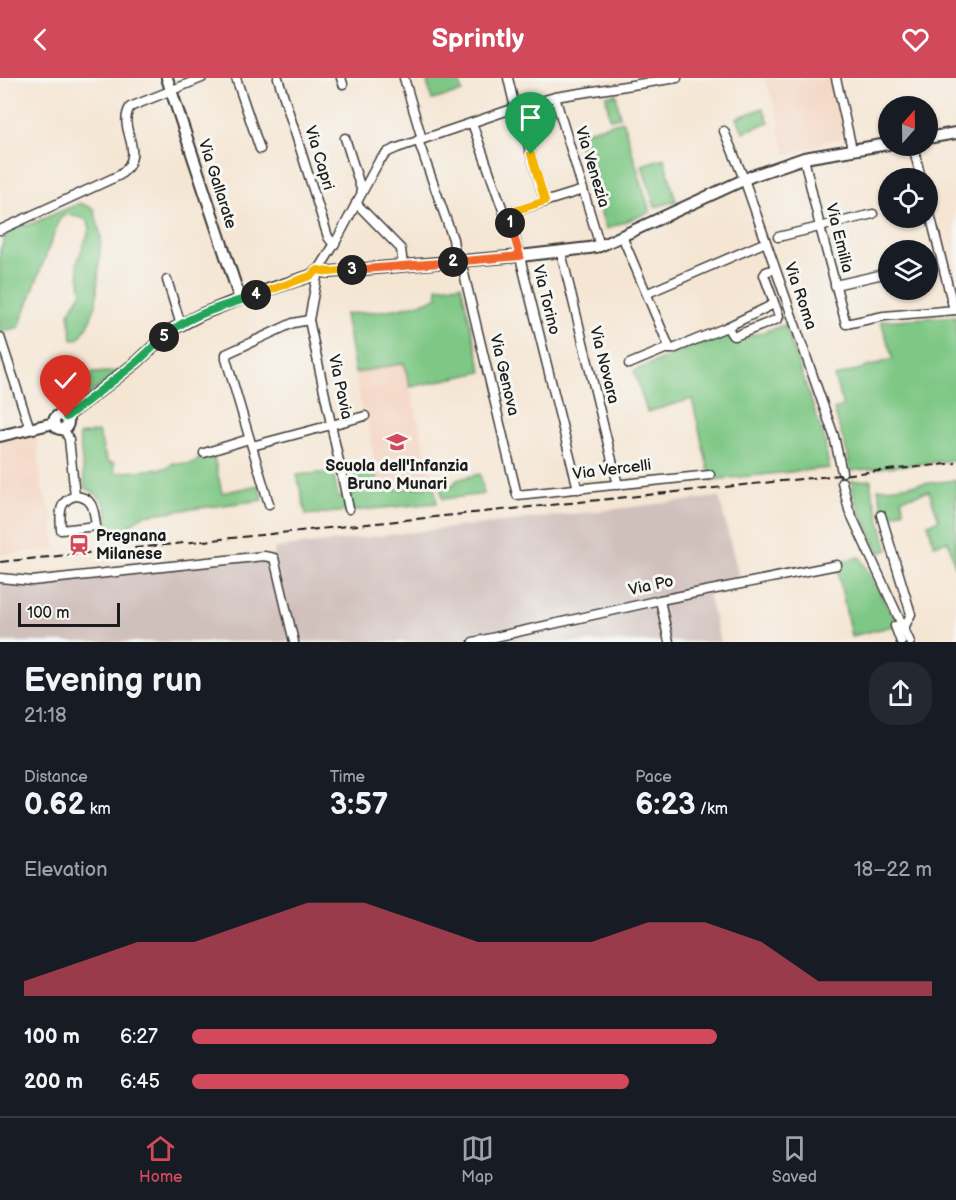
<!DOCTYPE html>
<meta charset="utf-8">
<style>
:root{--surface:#171b24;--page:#242831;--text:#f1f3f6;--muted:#9ea1a6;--line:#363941;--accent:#d1495b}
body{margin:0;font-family:"Balsamiq Sans",sans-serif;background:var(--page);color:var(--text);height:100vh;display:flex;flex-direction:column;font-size:22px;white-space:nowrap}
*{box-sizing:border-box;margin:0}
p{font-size:20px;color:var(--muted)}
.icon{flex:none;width:33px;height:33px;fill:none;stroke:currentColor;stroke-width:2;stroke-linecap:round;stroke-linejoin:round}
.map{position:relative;height:564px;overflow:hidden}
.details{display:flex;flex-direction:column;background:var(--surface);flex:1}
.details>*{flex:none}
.needle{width:39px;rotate:20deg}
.controls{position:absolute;left:878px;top:18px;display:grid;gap:12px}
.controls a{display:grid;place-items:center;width:60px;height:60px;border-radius:50%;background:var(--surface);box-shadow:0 2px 4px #0004;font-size:30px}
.scale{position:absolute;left:18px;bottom:15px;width:102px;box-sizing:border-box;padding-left:6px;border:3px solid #1c1c1c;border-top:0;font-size:16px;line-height:21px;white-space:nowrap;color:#1c1c1c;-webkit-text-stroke:4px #f6f6f2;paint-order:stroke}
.pin{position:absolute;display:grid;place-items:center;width:51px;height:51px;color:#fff;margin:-62px -26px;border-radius:50% 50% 50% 0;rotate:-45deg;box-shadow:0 0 6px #0007}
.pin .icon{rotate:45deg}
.km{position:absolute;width:30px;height:30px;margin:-15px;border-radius:50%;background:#222;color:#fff;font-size:16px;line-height:30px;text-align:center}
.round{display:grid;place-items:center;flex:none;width:63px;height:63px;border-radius:24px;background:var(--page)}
.head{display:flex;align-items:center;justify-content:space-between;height:102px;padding:0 24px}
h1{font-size:33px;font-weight:700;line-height:45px}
.metrics{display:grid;grid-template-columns:repeat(3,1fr);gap:9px;height:102px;padding:6px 24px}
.metrics div{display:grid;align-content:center}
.metrics b{font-size:30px;font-weight:700}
.metrics small{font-size:16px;font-weight:400}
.metrics p{font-size:16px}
.chart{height:168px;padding:12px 24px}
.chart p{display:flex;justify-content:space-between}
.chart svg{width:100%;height:108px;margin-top:6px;fill:var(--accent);opacity:.7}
ul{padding:0 24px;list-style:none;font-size:20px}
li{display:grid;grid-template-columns:96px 72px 1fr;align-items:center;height:45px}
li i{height:15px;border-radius:8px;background:var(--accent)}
header{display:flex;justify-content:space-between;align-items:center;height:78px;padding:0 24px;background:var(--accent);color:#fff;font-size:27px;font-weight:700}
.tab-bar{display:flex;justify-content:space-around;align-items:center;height:84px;border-top:2px solid var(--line);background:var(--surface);font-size:16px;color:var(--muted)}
.tab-bar a{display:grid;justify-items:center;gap:3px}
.tab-bar .current{color:var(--accent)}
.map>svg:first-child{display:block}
</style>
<header><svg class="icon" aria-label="back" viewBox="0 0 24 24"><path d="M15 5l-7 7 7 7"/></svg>Sprintly<svg class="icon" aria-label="heart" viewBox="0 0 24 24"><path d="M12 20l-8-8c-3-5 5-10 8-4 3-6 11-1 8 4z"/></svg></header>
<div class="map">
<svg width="956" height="564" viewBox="0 0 956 564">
<rect width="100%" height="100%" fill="#f6f6f2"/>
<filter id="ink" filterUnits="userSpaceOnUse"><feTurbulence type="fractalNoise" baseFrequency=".0167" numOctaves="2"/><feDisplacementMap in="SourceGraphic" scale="12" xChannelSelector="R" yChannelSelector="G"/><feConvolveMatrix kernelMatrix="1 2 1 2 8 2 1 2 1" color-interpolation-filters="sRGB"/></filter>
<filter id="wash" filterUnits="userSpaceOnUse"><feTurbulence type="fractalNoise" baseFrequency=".008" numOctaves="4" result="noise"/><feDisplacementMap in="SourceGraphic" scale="24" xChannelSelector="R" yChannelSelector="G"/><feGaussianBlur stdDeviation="1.35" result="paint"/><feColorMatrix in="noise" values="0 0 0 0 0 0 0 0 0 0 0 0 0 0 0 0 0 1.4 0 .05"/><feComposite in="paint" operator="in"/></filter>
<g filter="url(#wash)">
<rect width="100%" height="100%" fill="#f5e6d4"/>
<g fill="#f4d3c0">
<polygon points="765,0 833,0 845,54 840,61 823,63 824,66 787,77 778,49 781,47"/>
<polygon points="404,285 434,408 379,413 366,333 362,333 355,295"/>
<polygon points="36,352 42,412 52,435 56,471 0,477 0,362"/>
</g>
<polygon fill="#d0c0bc" points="719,419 740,503 707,512 720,564 0,564 0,500 32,503 274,479 275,470"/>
<g fill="#7ec784" stroke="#4d7250" stroke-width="1.5">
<polygon points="426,0 458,0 462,14 432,22"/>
<polygon points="616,16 620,39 610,41 606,18"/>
<polygon points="763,30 769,44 743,54 737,40"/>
<polygon points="623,43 650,134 606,151 576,56"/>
<polygon points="664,80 676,123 655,129 642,87"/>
<path d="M80,125L94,131L101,158L96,227L88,248L78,261L72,262L69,235L82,214L77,185L90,150L87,142L69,136L60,140L19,249L0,255V172C3,167 3,162 6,157C9,151 19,149 24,146L26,148Z"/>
<path d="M461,207L482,294L410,309L404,285L355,295L345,236C377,234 409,231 438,219L437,209Z"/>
<polygon points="956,238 956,382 850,393 848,377 834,332 843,328 834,299 893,281 881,243"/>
<polygon points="785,247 824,360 829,390 711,402 692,321 647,334 634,293 726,254 732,264"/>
<polygon points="121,293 88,317 81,296"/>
<path d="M98,354C103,364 102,375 108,384L114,385L115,395L167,390L173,385L189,386L213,375L222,415L259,407L263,422L143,437L125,451L109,452C108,432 106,418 85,410L79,357Z"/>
<polygon points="374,389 379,413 434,408 437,425 306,437 297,397 333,394 338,419 355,416 351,391"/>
<polygon points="480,396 484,416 443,421 440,409 455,406 456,402"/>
<polygon points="871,402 871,410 888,472 879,475 855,422 851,403"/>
<polygon points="956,402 956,491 948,463 934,467 928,446 939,442 929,413 901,421 904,432 885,441 878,411"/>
<polygon points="860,479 898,547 851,558 836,484"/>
</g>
</g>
<g filter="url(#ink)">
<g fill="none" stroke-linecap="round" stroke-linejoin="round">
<defs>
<g id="minor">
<polyline points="236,0 260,71"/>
<polyline points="278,0 328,159 334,167"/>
<polyline points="341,0 343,6"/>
<polyline points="404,0 422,61"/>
<polyline points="508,0 515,30"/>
<polyline points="836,0 852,71"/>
<polyline points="555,19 600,168"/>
<polyline points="517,29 545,124"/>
<polyline points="472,45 504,135 508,138 515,159 578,411"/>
<polyline points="724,53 744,101 834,358 842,394"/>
<polyline points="345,60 362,114"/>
<polyline points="418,62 453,161 456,184"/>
<polyline points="913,68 921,100"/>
<polyline points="804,80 820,149 846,246 884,238 956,232"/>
<polyline points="927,124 954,232"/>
<polyline points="356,125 401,171 403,188"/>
<polyline points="505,136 583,112"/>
<path d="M0,152L120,97C149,74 116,52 130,29L202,0"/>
<polyline points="622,158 670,271"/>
<polyline points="778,159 873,136"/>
<polyline points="561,174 618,407"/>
<polyline points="461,183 517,417 710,397"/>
<polyline points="167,202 181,247"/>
<polyline points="835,207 888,195"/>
<polyline points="648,215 766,164"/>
<polyline points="774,226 727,249 733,258 735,258 778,241 779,238 764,197 766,194 774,191"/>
<polyline points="0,259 30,351"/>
<polyline points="629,286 665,271 673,271 727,249"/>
<polyline points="64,351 69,361 75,418"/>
<polyline points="252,368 365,338"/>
<polyline points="204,375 249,361"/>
<polyline points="842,404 849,432 910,564"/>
<path d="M75,418C94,419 94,433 96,448L61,452C60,436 58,423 75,418Z"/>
<polyline points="269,426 226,281 226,276 293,245 309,242"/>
<polyline points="349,431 309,242 318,193 334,167 379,83 388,74 397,70 515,30 555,19 677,0"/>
<polyline points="881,437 911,536 904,550"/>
<polyline points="0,500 32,503 264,478 274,480 294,564"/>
<polyline points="660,522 669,564"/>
<polyline points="895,548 901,564"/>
<polyline points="473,564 660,522 837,487"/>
</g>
<g id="tertiary">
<polyline points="167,0 240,221"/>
<polyline points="927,60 956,55"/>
<circle cx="61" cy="344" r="7"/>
<polyline points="66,339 137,284 171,252 202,236 240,221 310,198 318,193 329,194 520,178 589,170 600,168 752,98 804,80 888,66"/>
<polyline points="0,358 54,345"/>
</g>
</defs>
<use href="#minor" stroke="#3d3a38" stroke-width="11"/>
<use href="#tertiary" stroke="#3d3a38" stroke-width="14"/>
<use href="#minor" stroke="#fff" stroke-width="8"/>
<use href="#tertiary" stroke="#fff" stroke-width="10"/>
<polyline stroke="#1c1c1c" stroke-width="2" stroke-dasharray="9 4.5" stroke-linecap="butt" points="0,484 956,385"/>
</g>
</g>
<g fill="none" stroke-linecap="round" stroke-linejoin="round" filter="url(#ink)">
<defs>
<polyline id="split-1" points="510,145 505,136 545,123 531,76"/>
<polyline id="split-2" points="453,184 520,178 510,145"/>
<polyline id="split-3" points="352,192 453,184"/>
<polyline id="split-4" points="256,217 310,198 318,192 329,194 352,192"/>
<path id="split-5" d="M164,259C189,236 225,228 256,217"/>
<polyline id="split-6" points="86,324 137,284 164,259"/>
<polyline id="split-7" points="66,339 86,324"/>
</defs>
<use href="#split-1" stroke="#fff" stroke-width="12"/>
<use href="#split-2" stroke="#fff" stroke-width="12"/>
<use href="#split-3" stroke="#fff" stroke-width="12"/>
<use href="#split-4" stroke="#fff" stroke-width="12"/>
<use href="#split-5" stroke="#fff" stroke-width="12"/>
<use href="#split-6" stroke="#fff" stroke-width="12"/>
<use href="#split-7" stroke="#fff" stroke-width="12"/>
<use href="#split-1" stroke="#f5b400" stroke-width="8"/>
<use href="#split-2" stroke="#f0652b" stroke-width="8"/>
<use href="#split-3" stroke="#f0652b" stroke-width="8"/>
<use href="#split-4" stroke="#f5b400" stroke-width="8"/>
<use href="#split-5" stroke="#22a559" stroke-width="8"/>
<use href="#split-6" stroke="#22a559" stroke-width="8"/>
<use href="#split-7" stroke="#22a559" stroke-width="8"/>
</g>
<defs>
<symbol id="school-bare" viewBox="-9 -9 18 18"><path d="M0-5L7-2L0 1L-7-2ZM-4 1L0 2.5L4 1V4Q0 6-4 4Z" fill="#d1495b" stroke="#f6f6f2" stroke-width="2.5" paint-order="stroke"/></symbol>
<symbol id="station-bare" viewBox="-9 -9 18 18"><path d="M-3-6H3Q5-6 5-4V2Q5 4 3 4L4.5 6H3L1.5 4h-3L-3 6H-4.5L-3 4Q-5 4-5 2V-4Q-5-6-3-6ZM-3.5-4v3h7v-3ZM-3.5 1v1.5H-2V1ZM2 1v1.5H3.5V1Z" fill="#d1495b" stroke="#f6f6f2" stroke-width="2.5" paint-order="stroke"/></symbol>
</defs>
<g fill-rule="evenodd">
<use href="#school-bare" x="382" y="349" width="30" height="30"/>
<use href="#station-bare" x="64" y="452" width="30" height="30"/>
</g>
<g text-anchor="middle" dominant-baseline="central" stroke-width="6" stroke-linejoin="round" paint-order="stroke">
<g font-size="16" fill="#1c1c1c" stroke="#f6f6f2">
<text transform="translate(319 80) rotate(73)">Via Capri</text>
<text transform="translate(592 89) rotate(73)">Via Venezia</text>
<text transform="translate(217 106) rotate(72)">Via Gallarate</text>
<text transform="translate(839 160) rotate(76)">Via Emilia</text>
<text transform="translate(800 218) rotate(71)">Via Roma</text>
<text transform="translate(546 222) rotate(76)">Via Torino</text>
<text transform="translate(604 287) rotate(76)">Via Novara</text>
<text transform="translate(504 297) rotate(77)">Via Genova</text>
<text transform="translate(340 309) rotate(78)">Via Pavia</text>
<text transform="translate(612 392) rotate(-7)">Via Vercelli</text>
<text transform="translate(651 508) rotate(-12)">Via Po</text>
</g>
<g font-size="16" font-weight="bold" fill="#1c1c1c" stroke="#f6f6f2">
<text x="397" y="388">Scuola dell'Infanzia<tspan x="397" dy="18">Bruno Munari</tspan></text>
<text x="96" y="458" text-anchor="start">Pregnana<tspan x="96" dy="18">Milanese</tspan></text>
</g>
</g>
</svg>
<div class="controls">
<a><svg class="needle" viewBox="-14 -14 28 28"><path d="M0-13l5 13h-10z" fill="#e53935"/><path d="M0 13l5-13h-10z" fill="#9ea1a6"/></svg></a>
<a><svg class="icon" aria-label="locate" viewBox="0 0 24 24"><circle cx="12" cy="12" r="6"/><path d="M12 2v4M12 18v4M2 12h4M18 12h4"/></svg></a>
<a><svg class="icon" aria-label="layers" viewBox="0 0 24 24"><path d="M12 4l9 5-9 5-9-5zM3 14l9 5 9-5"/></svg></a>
</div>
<div class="scale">100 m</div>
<div class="pin" style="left:531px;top:76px;background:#1e9e55"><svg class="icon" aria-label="arrive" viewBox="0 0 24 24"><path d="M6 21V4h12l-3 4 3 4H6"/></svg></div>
<div class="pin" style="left:66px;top:339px;background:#d93025"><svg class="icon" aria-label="check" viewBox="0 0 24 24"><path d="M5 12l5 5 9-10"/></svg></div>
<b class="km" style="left:510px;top:145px">1</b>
<b class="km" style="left:453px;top:184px">2</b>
<b class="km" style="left:352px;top:192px">3</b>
<b class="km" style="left:256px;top:217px">4</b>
<b class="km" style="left:164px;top:259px">5</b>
</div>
<section class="details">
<div class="head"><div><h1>Evening run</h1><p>21:18</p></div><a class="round"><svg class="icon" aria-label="share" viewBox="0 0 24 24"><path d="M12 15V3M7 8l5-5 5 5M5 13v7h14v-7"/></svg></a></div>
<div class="metrics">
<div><p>Distance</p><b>0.62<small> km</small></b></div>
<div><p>Time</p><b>3:57</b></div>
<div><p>Pace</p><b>6:23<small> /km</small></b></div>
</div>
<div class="chart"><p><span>Elevation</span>18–22 m</p>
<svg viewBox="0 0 160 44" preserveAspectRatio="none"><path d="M0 44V38L10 30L20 22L30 22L40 14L50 6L60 6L70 14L80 22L90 22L100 22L110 14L120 14L130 22L140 38L150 38L160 38V44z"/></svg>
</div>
<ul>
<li><b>100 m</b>6:27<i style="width:71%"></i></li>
<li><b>200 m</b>6:45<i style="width:59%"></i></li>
</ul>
</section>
<nav class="tab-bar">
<a class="current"><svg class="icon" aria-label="home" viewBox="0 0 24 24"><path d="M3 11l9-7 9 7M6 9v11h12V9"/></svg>Home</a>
<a><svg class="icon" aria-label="map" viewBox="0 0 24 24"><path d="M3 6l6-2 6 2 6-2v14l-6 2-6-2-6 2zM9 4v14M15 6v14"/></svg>Map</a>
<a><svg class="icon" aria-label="saved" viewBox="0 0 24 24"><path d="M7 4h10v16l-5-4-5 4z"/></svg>Saved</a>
</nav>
